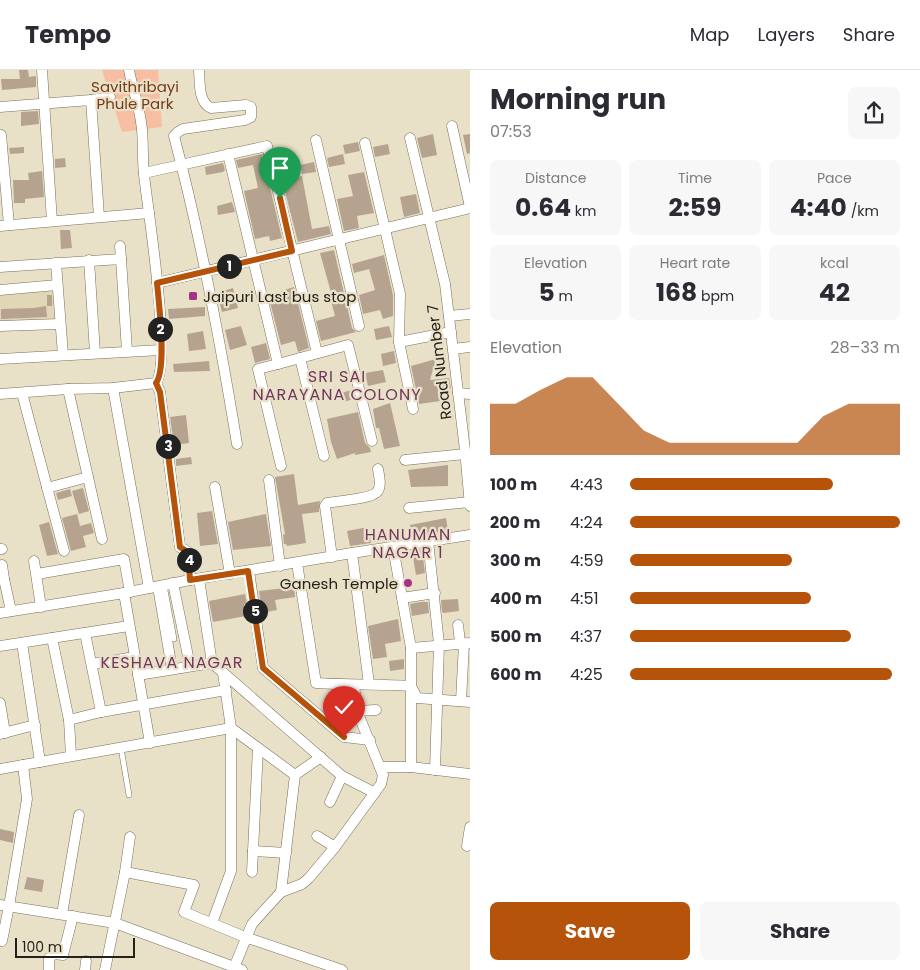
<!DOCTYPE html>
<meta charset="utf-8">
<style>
:root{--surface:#fff;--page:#f7f7f7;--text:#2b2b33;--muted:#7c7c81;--line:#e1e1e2;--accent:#b45309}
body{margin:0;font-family:Poppins,sans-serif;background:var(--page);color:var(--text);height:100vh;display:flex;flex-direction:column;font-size:19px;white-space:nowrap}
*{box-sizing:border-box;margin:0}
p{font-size:16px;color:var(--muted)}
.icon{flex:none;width:28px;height:28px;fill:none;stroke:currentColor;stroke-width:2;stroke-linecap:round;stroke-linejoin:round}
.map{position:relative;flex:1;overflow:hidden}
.side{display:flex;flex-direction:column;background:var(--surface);width:450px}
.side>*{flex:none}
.scale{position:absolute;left:15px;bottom:12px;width:120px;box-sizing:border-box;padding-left:5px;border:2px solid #252118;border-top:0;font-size:14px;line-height:18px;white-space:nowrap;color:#252118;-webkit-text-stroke:4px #e9e0c8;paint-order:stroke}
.pin{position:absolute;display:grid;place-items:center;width:42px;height:42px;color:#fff;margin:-51px -21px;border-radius:50% 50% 50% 0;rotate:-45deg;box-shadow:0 0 5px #0007}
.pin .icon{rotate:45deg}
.km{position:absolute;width:25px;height:25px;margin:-12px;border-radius:50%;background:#222;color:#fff;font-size:14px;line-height:25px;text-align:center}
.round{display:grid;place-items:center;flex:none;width:52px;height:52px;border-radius:8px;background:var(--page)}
.headline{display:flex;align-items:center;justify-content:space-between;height:85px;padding:0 20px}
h1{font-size:28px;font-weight:700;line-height:38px}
.metrics{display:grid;grid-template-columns:repeat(3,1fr);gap:8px;height:85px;padding:5px 20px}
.metrics div{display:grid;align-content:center;border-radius:8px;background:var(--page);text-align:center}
.metrics b{font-size:25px;font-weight:700}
.metrics small{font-size:14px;font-weight:400}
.metrics p{font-size:14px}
.chart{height:140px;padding:10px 20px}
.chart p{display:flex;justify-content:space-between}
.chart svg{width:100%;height:90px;margin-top:5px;fill:var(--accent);opacity:.7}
.primary-button{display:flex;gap:10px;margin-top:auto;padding:10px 20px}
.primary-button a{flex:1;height:58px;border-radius:8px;background:var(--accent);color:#fff;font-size:20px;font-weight:700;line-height:58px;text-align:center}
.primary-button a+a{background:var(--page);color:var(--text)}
ul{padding:0 20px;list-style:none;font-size:16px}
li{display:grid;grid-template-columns:80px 60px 1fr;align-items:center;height:38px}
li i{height:12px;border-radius:6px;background:var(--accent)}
header{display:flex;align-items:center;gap:30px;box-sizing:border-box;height:70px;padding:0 25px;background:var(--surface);border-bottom:1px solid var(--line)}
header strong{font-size:24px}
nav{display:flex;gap:28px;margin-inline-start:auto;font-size:18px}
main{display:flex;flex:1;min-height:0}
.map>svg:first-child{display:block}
</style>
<header>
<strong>Tempo</strong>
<nav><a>Map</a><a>Layers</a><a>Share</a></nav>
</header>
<main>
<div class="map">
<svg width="470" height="900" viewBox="0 0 470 900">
<rect width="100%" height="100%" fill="#e9e0c8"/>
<polygon fill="#e1d6b6" points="54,218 56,251 0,253 0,223"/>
<polygon fill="#f8bea2" points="102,0 158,0 162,57 122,62"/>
<g fill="#b5a390">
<polygon points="19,0 28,0 29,7 36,6 36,17 2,20 1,9 20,9"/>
<polygon points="38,41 39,54 21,56 21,42"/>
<polygon points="433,64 437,85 422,88 417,68"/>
<polygon points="470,64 470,83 467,84 463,65"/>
<polygon points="358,72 360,81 345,84 343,75"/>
<polygon points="388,74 390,84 375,87 373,77"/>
<polygon points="24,77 24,83 10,84 9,78"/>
<polygon points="262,84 282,168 270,171 269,166 255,169 244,121 258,118 253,95 238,98 236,90"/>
<polygon points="343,84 345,94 329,97 327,88"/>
<polygon points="65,88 66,97 55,98 55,89"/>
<polygon points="314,92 316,102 302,104 300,95"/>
<polygon points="223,93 225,100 223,102 206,105 205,97"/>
<polygon points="42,101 44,127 25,129 25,133 14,133 13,110 29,110 28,103"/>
<polygon points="364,102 374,143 357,146 359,158 344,161 337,129 353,126 348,105"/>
<polygon points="302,106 312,159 329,156 331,164 298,172 282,110"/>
<polygon points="416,124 420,143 404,147 400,127"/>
<polygon points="232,132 235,142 218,145 217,136"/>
<polygon points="60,160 70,160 72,178 61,179"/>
<polygon points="334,180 352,258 356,262 321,271 316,251 335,246 330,227 332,226 320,183"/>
<polygon points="384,185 393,225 393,246 383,249 380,240 363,244 359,225 375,220 369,199 354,203 352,194"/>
<polygon points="294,217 309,278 298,282 295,271 281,275 270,232 283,228 281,221"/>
<polygon points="233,218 238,238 222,242 217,223"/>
<rect x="47" y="225" width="5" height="11"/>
<polygon points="46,236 47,247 1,249 1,239 34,238"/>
<polygon points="205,237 205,246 169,249 168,239"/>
<polygon points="241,256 247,275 230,280 225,260"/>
<polygon points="389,256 392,267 376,270 374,259"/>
<polygon points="203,261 206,279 189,281 187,264"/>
<polygon points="266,273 270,289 255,293 251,277"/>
<polygon points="394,281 396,293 383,296 381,284"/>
<polygon points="436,289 430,310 449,308 451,318 438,320 440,331 419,334 411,296"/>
<polygon points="209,291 210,301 174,302 173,294"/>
<polygon points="383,300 386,312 368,316 365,303"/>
<polygon points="352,320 354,329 343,332 341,323"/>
<polygon points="390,333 400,376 384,379 379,358 376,358 373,339"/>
<polygon points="358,342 365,373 370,378 371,382 355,385 355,383 337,389 331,372 327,349"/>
<polygon points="186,345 189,373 174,375 170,347"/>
<polygon points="191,387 192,394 176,396 176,389"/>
<polygon points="448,395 448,416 411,417 408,400"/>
<polygon points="294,404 298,435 320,431 319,442 302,444 306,473 287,476 286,474 284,474 283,465 285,464 275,407"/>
<polygon points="83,418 89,441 79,444 72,421"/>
<polygon points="70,419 72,426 58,430 56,423"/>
<polygon points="212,441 218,474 200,476 197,443"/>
<polygon points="77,444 80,456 91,453 94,463 83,466 86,477 71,481 62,448"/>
<polygon points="266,444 271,476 233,480 228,452"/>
<polygon points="446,448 448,461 412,467 410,455"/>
<polygon points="49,452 58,484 47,486 39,455"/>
<polygon points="368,457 371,473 350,476 347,461"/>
<polygon points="422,479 425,503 416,505 412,481"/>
<polygon points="294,517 295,527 275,530 277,540 262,543 259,521"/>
<polygon points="245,524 247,534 244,534 246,546 213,552 209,531"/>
<polygon points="458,529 459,541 444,543 442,542 441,530"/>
<polygon points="420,532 428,532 429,543 412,546 410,534"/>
<polygon points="398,549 401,571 385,574 387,587 373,589 368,556"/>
<polygon points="404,589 404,599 390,601 389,591"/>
<polygon points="0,759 14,762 13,773 0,770"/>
<polygon points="27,807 44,810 42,822 24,819"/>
</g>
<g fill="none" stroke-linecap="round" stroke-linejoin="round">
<defs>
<g id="lane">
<polyline points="164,515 174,569"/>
<polyline points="121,678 129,725"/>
</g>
<g id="street">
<polyline points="42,0 52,151"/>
<path d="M199,0C200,12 198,32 211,38L246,35L251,37V47L245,50L183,59L178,62L174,66C201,168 220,270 237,374"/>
<polyline points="91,30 110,27"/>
<polyline points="0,37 91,30 99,147"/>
<polyline points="452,56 470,137"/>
<polyline points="1,65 9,155"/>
<polyline points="410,68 445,214 465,380 470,436"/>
<polyline points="316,70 359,256"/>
<polyline points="365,73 400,224 399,272 413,339"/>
<polyline points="228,84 278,294 258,299 281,396"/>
<polyline points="144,103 267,76 317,283"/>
<polyline points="0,156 149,143"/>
<polyline points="120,176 121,189"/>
<polyline points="89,190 95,283"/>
<polyline points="56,193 63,285"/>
<polyline points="0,197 121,189 127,281"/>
<polyline points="157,213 470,138"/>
<polyline points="0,220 57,215"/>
<polyline points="449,246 470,244"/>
<polyline points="0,256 59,254"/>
<polyline points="399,272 451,262"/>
<polyline points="453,279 470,277"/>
<polyline points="300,288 324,386"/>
<polyline points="0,289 161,280"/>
<polyline points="278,294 348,275 372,371"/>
<polyline points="156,313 160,322 180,477 188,482 190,510"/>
<polyline points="113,318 149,518"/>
<polyline points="68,319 102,469"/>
<polyline points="22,323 64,481"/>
<polyline points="458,323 470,324"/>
<path d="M0,324L68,319L113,318L156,313C172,291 148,140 144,105C142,88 144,69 141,52C139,35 132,17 129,0"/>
<polyline points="405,390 465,384"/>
<polyline points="269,410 280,496"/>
<polyline points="215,417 230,504"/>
<polyline points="47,418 88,407"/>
<polyline points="409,438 470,432"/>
<polyline points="428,471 439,574 435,700"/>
<polyline points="393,477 411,578 411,697"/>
<polyline points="0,479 2,479"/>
<polyline points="352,483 369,614"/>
<path d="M332,487L325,436L327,433C337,431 371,429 377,422C382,417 379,405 378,399"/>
<polyline points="34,491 41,537"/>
<path d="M297,493L316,613C348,615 379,614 411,616L417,628L470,632"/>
<polyline points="2,495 4,509"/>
<polyline points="249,501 263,598 344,667 370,670"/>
<polyline points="37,504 124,489 130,522"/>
<polyline points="0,508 4,509 11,541"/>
<polyline points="199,509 212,593"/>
<polyline points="173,513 190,596"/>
<polyline points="158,517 172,599"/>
<polyline points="124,523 150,673"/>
<polyline points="402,528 435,523"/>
<polyline points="0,543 124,523 190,510 352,483 470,465"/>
<polyline points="458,555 460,572"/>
<polyline points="85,563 101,642"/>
<polyline points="52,568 69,650 71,686"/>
<polyline points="22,573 40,692"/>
<polyline points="0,576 129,556"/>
<polyline points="411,578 470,573"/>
<polyline points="92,594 135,587"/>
<polyline points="138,605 212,593 342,706 375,723"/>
<polyline points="461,631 464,573"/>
<polyline points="0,633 5,663"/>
<polyline points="357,641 376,640"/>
<polyline points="69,650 101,642 226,620"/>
<polyline points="0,664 35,655"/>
<polyline points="380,697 411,697 470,704"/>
<polyline points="0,699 231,658 295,705"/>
<polyline points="330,732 342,706"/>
<polyline points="317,766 335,777"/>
<polyline points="467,776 470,757"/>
<polyline points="253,781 286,783"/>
<polyline points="125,802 194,815 184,842 245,867 342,900"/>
<polyline points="252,802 258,678"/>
<polyline points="281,822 295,705 321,687"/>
<polyline points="0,835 115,853 242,900"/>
<polyline points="62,844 79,745"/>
<polyline points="212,853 231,801 231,658 223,603"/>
<polyline points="2,871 9,836 27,729 23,695"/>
<polyline points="49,900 49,888 54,884 63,885 73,846"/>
<polyline points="85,900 86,891"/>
<polyline points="105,900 125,802 130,767"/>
<polyline points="233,900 252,854 281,822 302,814 309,808 335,777 381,714 383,705 357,641 354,615"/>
</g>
</defs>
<use href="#lane" stroke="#77705a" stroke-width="6"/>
<use href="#street" stroke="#77705a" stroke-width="11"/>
<use href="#lane" stroke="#fff" stroke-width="5"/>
<use href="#street" stroke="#fff" stroke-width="10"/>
</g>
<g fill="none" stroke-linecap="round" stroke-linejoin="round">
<defs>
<path id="route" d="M280,128L292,181L157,213C159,234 167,298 156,313L160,322L180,477L188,482L190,510L248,501L263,598L344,667"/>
</defs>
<use href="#route" stroke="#fff" stroke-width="10"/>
<use href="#route" stroke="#b45309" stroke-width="6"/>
</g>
<g fill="#a93289" stroke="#e9e0c8" stroke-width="2">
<rect x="188" y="221" width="10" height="10" rx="2.5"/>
<circle cx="408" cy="513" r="5"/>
</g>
<g text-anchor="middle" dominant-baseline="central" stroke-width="4.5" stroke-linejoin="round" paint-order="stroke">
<g font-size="15" fill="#763b1b" stroke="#e9e0c8">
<text x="135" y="16">Savithribayi<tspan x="135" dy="17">Phule Park</tspan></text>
</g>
<g font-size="15" fill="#252118" stroke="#e9e0c8" text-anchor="start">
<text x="203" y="226">Jaipuri Last bus stop</text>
<text x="398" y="513" text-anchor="end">Ganesh Temple</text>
</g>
<g font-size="15" fill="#252118" stroke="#e9e0c8">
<text transform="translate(439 292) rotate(-97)">Road Number 7</text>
</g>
<g font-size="16" letter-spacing="1" fill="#71355e" stroke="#e9e0c8">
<text x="337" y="306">SRI SAI<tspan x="337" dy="18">NARAYANA COLONY</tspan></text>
<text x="408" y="464">HANUMAN<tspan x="408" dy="18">NAGAR 1</tspan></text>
<text x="172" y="592">KESHAVA NAGAR</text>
</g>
</g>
</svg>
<div class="scale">100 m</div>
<div class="pin" style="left:280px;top:128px;background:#1e9e55"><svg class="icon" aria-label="arrive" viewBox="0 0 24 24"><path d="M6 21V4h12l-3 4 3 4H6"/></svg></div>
<div class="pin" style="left:344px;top:667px;background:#d93025"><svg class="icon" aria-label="check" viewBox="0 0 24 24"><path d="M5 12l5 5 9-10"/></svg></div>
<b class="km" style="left:229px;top:196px">1</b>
<b class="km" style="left:160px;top:259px">2</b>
<b class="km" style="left:168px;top:376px">3</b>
<b class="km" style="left:189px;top:490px">4</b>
<b class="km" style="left:255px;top:541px">5</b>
</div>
<section class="side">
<div class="headline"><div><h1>Morning run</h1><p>07:53</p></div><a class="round"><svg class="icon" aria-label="share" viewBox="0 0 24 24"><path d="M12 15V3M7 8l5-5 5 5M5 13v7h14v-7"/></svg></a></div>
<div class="metrics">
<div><p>Distance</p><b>0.64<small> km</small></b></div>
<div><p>Time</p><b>2:59</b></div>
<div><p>Pace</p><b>4:40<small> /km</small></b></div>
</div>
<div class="metrics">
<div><p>Elevation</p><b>5<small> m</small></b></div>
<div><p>Heart rate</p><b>168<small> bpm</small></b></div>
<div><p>kcal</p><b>42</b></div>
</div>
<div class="chart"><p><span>Elevation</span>28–33 m</p>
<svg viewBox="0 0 160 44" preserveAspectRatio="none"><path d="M0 44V19L10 19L20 12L30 6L40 6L50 19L60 32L70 38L80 38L90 38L100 38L110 38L120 38L130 25L140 19L150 19L160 19V44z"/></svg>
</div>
<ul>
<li><b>100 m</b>4:43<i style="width:75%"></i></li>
<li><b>200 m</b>4:24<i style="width:100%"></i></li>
<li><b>300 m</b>4:59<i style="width:60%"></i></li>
<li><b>400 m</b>4:51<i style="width:67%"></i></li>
<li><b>500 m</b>4:37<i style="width:82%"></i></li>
<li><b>600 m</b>4:25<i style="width:97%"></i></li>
</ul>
<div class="primary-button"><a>Save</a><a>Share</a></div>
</section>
</main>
